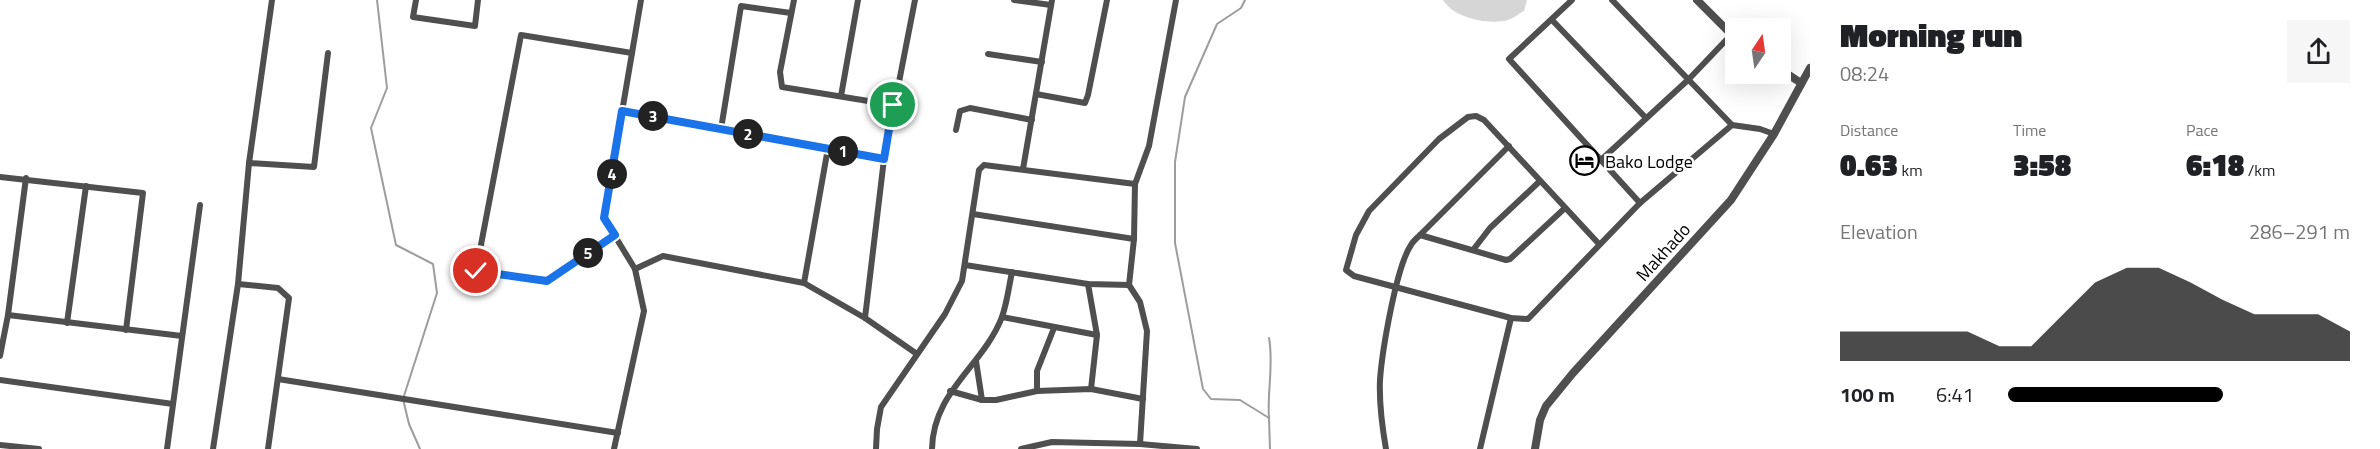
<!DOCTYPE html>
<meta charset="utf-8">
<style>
:root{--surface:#fff;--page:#f6f6f6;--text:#202124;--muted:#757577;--accent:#000}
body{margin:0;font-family:"Titillium Web",sans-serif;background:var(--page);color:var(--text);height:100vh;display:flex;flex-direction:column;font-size:22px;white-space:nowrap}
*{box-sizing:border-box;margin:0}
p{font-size:20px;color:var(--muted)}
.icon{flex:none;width:33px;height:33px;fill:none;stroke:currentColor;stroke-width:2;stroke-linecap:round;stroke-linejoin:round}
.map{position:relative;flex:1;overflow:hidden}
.panel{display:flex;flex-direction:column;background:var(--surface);width:570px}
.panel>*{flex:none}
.needle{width:39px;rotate:13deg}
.controls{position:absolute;left:1725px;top:18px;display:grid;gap:12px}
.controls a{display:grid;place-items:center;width:66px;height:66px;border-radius:0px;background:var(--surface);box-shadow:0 6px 24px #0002;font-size:30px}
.pin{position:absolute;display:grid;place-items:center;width:51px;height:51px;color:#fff;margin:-26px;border:3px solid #fff;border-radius:50%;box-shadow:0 2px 6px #0007}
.km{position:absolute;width:30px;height:30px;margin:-15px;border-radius:50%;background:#222;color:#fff;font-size:16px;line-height:30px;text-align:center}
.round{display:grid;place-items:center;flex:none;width:63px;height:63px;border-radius:0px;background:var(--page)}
.head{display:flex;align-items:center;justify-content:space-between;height:102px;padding:0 30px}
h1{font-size:33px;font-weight:800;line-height:45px}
.figures{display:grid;grid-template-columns:repeat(3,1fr);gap:9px;height:102px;padding:6px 30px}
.figures div{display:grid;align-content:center}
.figures b{font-size:30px;font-weight:800}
.figures small{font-size:16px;font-weight:400}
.figures p{font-size:16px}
.chart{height:168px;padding:12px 30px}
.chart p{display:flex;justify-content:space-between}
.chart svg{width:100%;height:108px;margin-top:6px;fill:var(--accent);opacity:.7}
ul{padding:0 30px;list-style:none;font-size:20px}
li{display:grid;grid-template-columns:96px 72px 1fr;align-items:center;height:45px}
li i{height:15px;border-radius:8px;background:var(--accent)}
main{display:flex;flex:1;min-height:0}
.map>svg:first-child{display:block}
</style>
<main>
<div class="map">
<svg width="1810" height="449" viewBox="0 0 1810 449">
<rect width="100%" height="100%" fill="#fff"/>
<path fill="#d6d6d6" d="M1443,0H1527L1524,11C1518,14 1510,21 1503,21C1484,24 1453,17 1443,0Z"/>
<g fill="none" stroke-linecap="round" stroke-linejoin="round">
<g stroke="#9d9d9d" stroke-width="2">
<polyline points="377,0 387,88 371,128 396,245 433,264 437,293 403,399 409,424 420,449"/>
<polyline points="1245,0 1241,8 1217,24 1185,97 1175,162 1175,243 1203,389 1211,399 1240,400 1269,418 1270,449"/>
<path d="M1269,418C1267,391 1274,365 1269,338"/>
</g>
<g stroke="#4f4f4f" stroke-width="6">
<polyline points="416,0 413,17 475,26 478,0"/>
<polyline points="794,0 780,72 782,87 893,105"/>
<polyline points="915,0 884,159 865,318 917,354"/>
<polyline points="1014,0 1051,5"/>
<polyline points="1572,0 1509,59 1640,203"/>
<polyline points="1612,0 1732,125"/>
<polyline points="1552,20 1646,118"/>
<polyline points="988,54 1042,62"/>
<polyline points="1036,94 1085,103 1088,95 1107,0"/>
<polyline points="841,96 858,0"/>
<polyline points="622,111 884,159"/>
<polyline points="721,129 741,6 791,13"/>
<polyline points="956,130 960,111 970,108 1032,120"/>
<polyline points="1601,160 1689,79 1730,36"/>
<polyline points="249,163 314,167 328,53"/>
<polyline points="1023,169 1052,0"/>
<polyline points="0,177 143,193 126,330"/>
<polyline points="1135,184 1149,146 1176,0"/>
<polyline points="973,214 1134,239"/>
<polyline points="615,235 547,281 476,271 521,35 632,53"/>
<polyline points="1420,235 1506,260 1510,259 1565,208"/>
<polyline points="1599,244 1484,120 1476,116 1468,117 1439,139 1369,211 1356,235 1346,270 1354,276 1511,318 1528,319 1640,203 1732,125 1760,129 1774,134"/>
<polyline points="1473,250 1490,228 1540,181"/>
<polyline points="965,265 1088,284 1129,285"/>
<polyline points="635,269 663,256 804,283 828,148"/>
<polyline points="804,283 865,318"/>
<polyline points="238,284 278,288 289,298 268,449"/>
<polyline points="1088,284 1097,335 1091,389"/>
<polyline points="8,315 182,336"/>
<polyline points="1002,317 1097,335"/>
<polyline points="67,323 86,186"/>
<polyline points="0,356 8,315 26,178"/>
<polyline points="976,361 982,400"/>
<polyline points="278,379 618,433"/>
<polyline points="0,380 173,404"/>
<polyline points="950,391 982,400 996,400 1037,391 1091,389 1143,399"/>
<polyline points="1037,391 1037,371 1054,328"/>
<polyline points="0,445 39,449"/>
<polyline points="167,449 200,205"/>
<polyline points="213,449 238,284 249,163 272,0"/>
<polyline points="614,449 644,311 635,269 604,218 641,0"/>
<polyline points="876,449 877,429 881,407 945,314 962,281 979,170 984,165 1135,184 1134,239 1129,285 1140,302 1147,331 1140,444"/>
<path d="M932,449C933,391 983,366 1002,317C1007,303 1009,286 1012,272"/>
<polyline points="1021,449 1052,442 1140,444 1197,449"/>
<path d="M1386,449C1382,426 1379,403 1380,380C1382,352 1396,267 1411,245C1413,241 1417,238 1420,235L1509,146"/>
<polyline points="1480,449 1511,318"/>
</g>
<g stroke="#4f4f4f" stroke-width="8">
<polyline points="1697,0 1736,39"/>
<polyline points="1780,69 1801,83"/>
<polyline points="1535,449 1540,420 1546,406 1573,373 1731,200 1774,134 1810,68"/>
</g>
</g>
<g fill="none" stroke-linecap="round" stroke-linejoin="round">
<defs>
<polyline id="route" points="476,271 547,281 615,235 604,218 622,111 884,159 893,105"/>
</defs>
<use href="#route" stroke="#fff" stroke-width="12"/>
<use href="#route" stroke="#1a73e8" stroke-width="8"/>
</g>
<defs>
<symbol id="hotel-ring" viewBox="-11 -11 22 22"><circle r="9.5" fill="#fff" stroke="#000" stroke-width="1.5"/><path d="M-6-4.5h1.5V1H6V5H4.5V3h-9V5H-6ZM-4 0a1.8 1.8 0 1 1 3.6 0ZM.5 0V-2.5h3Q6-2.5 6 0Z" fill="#000"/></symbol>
</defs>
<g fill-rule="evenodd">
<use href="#hotel-ring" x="1568" y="144" width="33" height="33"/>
</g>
<g text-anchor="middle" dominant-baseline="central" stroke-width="5" stroke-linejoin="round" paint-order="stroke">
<g font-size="18" fill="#000" stroke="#fff" text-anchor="start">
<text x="1605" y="161">Bako Lodge</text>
</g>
<g font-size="18" fill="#000" stroke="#fff">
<text transform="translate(1663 252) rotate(-48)">Makhado</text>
</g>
</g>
</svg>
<div class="controls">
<a><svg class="needle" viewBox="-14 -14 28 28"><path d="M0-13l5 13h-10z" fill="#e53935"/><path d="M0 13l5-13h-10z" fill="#757577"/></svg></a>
</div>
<div class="pin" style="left:893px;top:105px;background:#1e9e55"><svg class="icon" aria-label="arrive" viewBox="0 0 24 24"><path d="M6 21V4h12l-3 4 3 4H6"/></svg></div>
<div class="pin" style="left:476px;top:271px;background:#d93025"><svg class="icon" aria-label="check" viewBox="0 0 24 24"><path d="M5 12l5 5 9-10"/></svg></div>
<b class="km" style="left:843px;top:151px">1</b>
<b class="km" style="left:748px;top:134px">2</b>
<b class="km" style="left:653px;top:116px">3</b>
<b class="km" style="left:612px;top:174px">4</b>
<b class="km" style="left:588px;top:253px">5</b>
</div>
<section class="panel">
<div class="head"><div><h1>Morning run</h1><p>08:24</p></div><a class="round"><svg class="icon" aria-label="share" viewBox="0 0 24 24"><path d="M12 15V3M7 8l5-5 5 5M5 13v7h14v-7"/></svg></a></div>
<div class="figures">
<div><p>Distance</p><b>0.63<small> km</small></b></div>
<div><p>Time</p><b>3:58</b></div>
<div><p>Pace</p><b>6:18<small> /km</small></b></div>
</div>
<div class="chart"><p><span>Elevation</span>286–291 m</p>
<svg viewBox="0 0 160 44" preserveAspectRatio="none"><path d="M0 44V32L10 32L20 32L30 32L40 32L50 38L60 38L70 25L80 12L90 6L100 6L110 12L120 19L130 25L140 25L150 25L160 32V44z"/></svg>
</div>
<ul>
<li><b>100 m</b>6:41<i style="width:63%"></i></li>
</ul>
</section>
</main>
